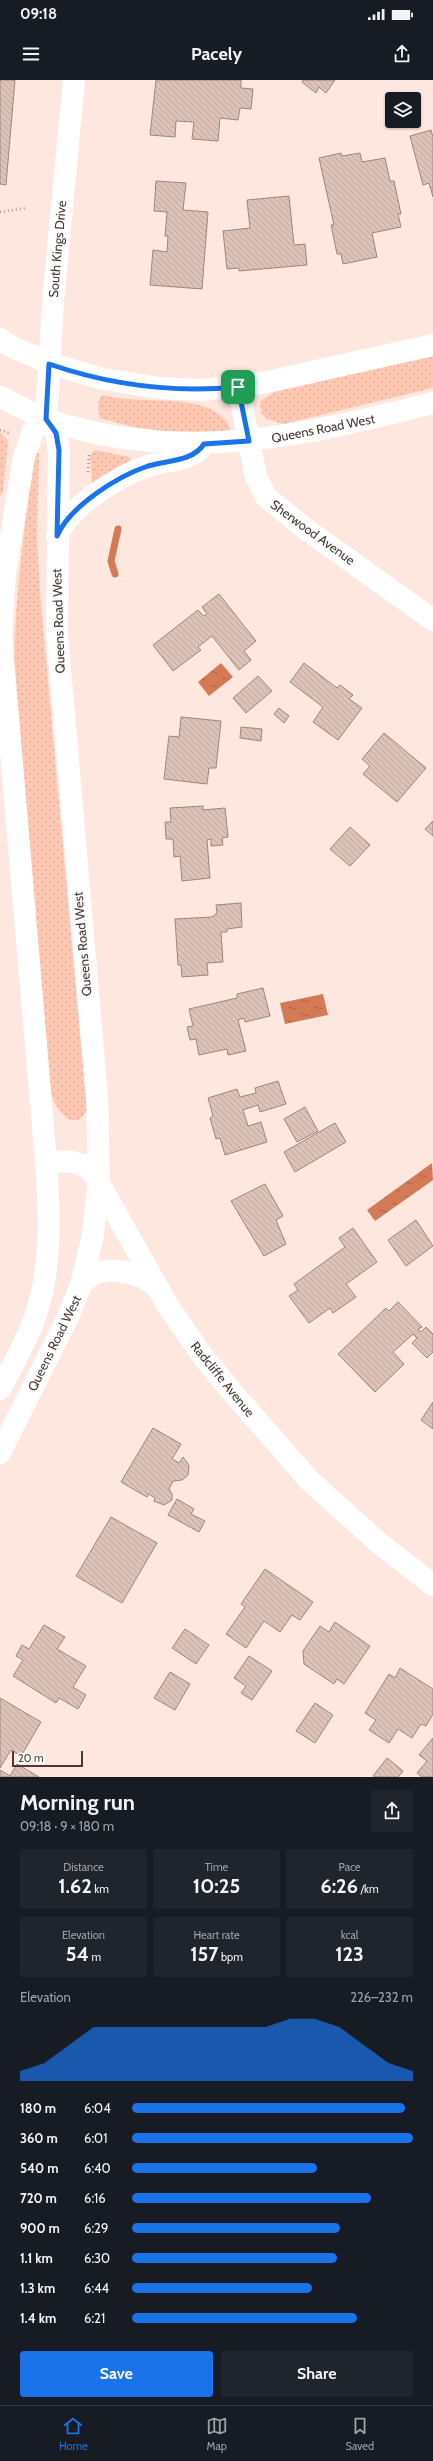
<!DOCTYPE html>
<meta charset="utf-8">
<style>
:root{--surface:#171b24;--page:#20242c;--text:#f1f3f6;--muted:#9ea1a6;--line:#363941;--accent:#1a73e8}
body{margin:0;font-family:Cabin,sans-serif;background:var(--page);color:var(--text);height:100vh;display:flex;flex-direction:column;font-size:15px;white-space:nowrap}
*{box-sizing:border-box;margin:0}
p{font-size:13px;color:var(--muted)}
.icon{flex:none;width:22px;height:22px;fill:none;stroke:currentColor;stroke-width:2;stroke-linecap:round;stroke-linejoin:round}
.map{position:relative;height:1697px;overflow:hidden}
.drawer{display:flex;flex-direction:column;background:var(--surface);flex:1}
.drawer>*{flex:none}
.tools{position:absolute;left:385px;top:12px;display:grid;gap:8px}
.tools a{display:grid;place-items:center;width:36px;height:36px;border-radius:4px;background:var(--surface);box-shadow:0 1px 3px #0004;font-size:20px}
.scale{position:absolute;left:12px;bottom:10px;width:71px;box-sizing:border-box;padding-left:4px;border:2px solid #453a36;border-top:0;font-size:11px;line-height:14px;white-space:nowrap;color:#453a36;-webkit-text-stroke:3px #fff;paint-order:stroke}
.pin{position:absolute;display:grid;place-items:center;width:34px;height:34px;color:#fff;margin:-17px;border-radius:8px;box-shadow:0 2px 6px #0006}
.round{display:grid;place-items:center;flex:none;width:42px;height:42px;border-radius:4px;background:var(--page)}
.headline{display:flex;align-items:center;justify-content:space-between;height:68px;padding:0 20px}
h1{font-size:22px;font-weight:700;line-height:30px}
.stats{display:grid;grid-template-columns:repeat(3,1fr);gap:6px;height:68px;padding:4px 20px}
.stats div{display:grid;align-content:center;border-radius:4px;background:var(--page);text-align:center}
.stats b{font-size:20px;font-weight:700}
.stats small{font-size:11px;font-weight:400}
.stats p{font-size:11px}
.chart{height:112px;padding:8px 20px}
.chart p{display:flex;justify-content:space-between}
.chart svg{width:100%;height:72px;margin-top:4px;fill:var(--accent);opacity:.7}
.cta{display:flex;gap:8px;margin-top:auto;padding:8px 20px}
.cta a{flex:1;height:46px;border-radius:4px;background:var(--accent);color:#fff;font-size:16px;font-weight:700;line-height:46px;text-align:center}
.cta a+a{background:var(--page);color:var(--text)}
ul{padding:0 20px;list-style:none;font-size:13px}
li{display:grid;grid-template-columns:64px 48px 1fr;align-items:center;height:30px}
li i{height:10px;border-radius:5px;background:var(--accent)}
.status{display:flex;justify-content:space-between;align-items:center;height:28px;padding:0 20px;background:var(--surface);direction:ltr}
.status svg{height:11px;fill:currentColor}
header{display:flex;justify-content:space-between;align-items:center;height:52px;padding:0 20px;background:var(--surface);font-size:18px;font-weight:700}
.tabs{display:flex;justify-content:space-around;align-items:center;height:56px;border-top:1px solid var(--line);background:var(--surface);font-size:11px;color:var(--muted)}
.tabs a{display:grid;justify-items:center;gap:2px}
.tabs .active{color:var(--accent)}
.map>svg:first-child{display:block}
</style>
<div class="status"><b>09:18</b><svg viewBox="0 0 49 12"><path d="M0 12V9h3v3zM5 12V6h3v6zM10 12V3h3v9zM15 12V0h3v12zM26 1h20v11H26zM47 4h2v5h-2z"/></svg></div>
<header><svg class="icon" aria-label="menu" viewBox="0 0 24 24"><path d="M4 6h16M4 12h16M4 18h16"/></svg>Pacely<svg class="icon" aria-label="share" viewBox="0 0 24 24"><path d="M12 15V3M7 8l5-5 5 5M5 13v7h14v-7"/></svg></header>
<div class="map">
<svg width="433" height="1697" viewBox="0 0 433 1697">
<defs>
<pattern id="grass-dots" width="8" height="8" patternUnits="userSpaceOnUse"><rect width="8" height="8" fill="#fec8b3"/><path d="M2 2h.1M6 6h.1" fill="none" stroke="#dbad9b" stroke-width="1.8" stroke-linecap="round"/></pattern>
<pattern id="water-ripples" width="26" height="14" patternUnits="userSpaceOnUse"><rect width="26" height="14" fill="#d47a57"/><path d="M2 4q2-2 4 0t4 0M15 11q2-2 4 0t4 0" fill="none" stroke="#ae6549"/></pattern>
<pattern id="building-back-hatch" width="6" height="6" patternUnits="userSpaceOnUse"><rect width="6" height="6" fill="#ddc2b8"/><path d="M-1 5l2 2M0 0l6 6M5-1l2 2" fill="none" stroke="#bfa79f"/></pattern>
</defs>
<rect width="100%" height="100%" fill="#fee7df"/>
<g fill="url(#grass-dots)">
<polygon points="433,275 433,308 283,344 267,339 261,333 260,321 275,312"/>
<path d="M102,315C111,317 120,318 130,319C157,322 220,316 230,349L229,352L182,354L134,347L99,338L98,323Z"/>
<polygon points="0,352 8,361 3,411 0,416"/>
<polygon points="95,370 129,377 131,380 115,389 92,406 90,375"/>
<path d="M39,373L37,457L40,513L87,1031C72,1054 57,1030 51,1014L14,596C14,521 24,448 35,374Z"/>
</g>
<g fill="url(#water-ripples)">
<polygon points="221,583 233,597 209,616 198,602"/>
<polygon points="323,914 328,935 285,944 280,923"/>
<polygon points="432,1083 433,1100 375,1141 367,1130"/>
</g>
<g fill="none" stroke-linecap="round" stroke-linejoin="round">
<polyline stroke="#d47a57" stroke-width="7" points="115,494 111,481 118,449"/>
</g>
<g fill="url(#building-back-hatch)" stroke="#9e857b">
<polygon points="0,0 15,0 6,105 0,104"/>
<polygon points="156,0 241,0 241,8 253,9 251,29 240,28 238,40 220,38 218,61 192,59 194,42 176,41 175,57 150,55"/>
<polygon points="303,0 335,0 326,13 319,7 316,13 302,2"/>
<polygon points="431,50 433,57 433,117 429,103 423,105 410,56"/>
<polygon points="341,73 342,76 360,73 362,82 385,78 390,101 394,101 401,134 398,134 401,147 372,153 377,177 343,184 341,174 337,174 331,145 334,145 319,78"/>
<polygon points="156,101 186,103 183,130 208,132 202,209 150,205 153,170 167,172 168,156 165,156 167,132 154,131"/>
<polygon points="289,116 294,165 305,164 307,185 239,191 239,188 227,189 223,151 250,148 247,120"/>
<polygon points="219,514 256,561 244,571 251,580 239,590 212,556 198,567 201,570 173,591 153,565 198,530 204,536 207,534 202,527"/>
<polygon points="304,583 337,608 340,605 353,615 349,619 362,628 338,660 313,642 323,627 290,602"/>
<polygon points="258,596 272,611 246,633 233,618"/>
<polygon points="279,628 289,636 284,643 274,634"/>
<polygon points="181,637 221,641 216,688 209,688 207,704 164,699 169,656 179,657"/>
<polygon points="241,647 262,649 261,661 240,658"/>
<polygon points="384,653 426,688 397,722 363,694 370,686 362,679"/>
<polygon points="203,726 203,730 225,728 228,757 222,758 223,765 211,766 211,759 207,760 210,798 182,801 180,776 174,777 173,759 166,759 165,742 171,742 170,728"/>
<polygon points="433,741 433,756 425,749"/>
<polygon points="350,747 370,765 350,786 330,769"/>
<polygon points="241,823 242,847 227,849 227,852 221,852 223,882 207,883 208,895 182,897 181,885 178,885 175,839 212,837 217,833 216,825"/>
<polygon points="263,908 270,936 245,942 244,938 238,940 246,971 228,975 227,969 199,975 196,959 190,960 187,947 193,946 189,929 237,918 237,914"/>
<polygon points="278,1001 286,1024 260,1032 258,1025 243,1030 248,1046 261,1042 267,1062 225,1075 220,1058 216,1059 210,1038 213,1036 208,1018 237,1009 240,1017 256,1013 255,1008"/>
<polygon points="305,1027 318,1051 297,1062 284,1039"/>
<polygon points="335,1043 346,1062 295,1092 284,1072"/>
<polygon points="265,1104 283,1136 276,1140 286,1164 264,1176 231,1121"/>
<polygon points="416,1140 433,1166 406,1186 388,1160"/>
<polygon points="353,1148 377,1182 346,1204 356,1217 333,1233 330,1228 309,1243 289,1216 298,1210 294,1204 345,1167 339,1158"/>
<polygon points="398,1222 422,1247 418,1249 421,1252 426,1247 433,1254 433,1272 427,1278 412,1263 417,1258 413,1254 393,1272 404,1284 375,1312 338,1274 386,1228 389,1231"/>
<polygon points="433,1322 433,1349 421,1340"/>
<polygon points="153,1348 181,1364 172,1379 179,1383 183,1377 189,1385 188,1395 182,1400 173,1401 169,1409 172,1414 172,1420 164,1425 154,1421 155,1418 149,1414 147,1417 121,1402"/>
<polygon points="177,1419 194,1429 191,1434 205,1441 199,1452 168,1435"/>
<polygon points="111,1437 157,1463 122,1523 76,1496"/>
<polygon points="265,1489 313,1522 300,1540 292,1535 280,1552 264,1541 246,1568 226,1554 245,1527 241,1524"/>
<polygon points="335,1542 370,1566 344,1604 337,1599 334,1604 304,1584 303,1571 320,1546 329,1552"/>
<polygon points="44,1545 65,1557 57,1569 86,1586 73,1607 86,1615 78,1629 59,1618 56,1623 13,1596 23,1580 16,1576 22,1565 29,1569"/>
<polygon points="185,1549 209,1565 196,1584 172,1568"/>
<polygon points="249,1576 272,1591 252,1620 241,1613 246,1606 234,1598"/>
<polygon points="400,1588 433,1609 433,1634 426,1646 421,1644 412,1658 398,1649 389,1663 369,1650 376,1640 365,1633 389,1594 395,1598"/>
<polygon points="170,1592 190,1604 175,1630 154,1618"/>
<polygon points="0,1618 41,1642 21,1676 11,1670 0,1688"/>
<polygon points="315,1623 333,1635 315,1663 296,1651"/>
<polygon points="433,1658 433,1697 422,1697 417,1693 427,1681 419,1675"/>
<polygon points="387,1678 403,1691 398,1697 375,1697 373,1696"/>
<polygon points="17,1684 39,1697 0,1697 0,1690 10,1696"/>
</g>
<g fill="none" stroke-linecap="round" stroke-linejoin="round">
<g stroke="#a99891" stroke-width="2.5" stroke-dasharray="1 3" stroke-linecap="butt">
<polyline points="0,132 26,128"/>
<polyline points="0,350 9,353"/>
<polyline points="88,392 89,375"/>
</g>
<g stroke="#fff" stroke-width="22">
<polyline points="0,259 12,267 49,283 99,298 158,308 202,310 262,303 433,265"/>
<polyline points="238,307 256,396 266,417 307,450 433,540"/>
<path d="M0,317C15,324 31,333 46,339C177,385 304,356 433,323"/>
<polyline points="46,339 53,222 74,0"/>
<path d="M57,456C70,426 118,396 148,386C168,380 191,382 204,364"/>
<path d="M46,1082C65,1081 80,1079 94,1094L168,1226L204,1278L233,1313L309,1400L379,1463L433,1505"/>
<path d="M81,1205C97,1182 140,1190 157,1208"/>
<path d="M0,1309C12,1287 25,1264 34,1240C52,1191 50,1134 46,1082L1,555L5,493L24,377L33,351L46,339"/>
<polyline points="0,1373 68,1237 81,1205 93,1155 99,1100 97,1017 57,553 59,370 56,353 46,339"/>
</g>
</g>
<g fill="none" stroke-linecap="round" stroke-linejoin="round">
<defs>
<path id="route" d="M49,284C110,305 174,313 238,307L249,361L204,364C192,382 168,380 148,386C118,396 70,426 57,456L59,370L56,353L46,339Z"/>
</defs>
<use href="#route" stroke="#fff" stroke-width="8"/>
<use href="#route" stroke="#1a73e8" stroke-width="5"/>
</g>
<g text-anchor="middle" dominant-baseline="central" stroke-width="3" stroke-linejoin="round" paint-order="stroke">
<g font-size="13" fill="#453a36" stroke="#fff">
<text transform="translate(57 169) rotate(-85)">South Kings Drive</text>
<text transform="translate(323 348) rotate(-11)">Queens Road West</text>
<text transform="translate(313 452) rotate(36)">Sherwood Avenue</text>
<text transform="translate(58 541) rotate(-92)">Queens Road West</text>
<text transform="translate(82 864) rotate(-95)">Queens Road West</text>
<text transform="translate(54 1263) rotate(-64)">Queens Road West</text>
<text transform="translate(223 1299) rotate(51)">Radcliffe Avenue</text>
</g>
</g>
</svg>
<div class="tools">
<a><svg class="icon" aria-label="layers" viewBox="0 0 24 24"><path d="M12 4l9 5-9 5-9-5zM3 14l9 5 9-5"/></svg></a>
</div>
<div class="scale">20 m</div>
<div class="pin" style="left:238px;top:307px;background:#1e9e55"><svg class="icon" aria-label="arrive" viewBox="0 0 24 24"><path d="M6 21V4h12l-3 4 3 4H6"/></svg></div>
</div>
<section class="drawer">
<div class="headline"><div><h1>Morning run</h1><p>09:18 · 9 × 180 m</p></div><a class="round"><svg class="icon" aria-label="share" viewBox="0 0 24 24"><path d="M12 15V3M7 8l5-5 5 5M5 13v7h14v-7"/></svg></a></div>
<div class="stats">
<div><p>Distance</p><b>1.62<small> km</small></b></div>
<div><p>Time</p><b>10:25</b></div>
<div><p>Pace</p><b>6:26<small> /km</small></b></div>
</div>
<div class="stats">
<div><p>Elevation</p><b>54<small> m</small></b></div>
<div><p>Heart rate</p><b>157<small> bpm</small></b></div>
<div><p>kcal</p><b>123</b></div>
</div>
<div class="chart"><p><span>Elevation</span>226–232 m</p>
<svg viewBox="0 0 160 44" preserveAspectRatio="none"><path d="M0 44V38L10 33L20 22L30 11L40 11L50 11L60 11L70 11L80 11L90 11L100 11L110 6L120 6L130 11L140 22L150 33L160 38V44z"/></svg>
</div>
<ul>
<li><b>180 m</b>6:04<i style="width:97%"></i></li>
<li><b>360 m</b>6:01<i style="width:100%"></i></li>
<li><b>540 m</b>6:40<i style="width:66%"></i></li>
<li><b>720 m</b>6:16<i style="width:85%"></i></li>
<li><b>900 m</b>6:29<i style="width:74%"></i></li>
<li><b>1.1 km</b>6:30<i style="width:73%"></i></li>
<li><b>1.3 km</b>6:44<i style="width:64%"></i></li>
<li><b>1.4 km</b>6:21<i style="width:80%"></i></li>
</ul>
<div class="cta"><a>Save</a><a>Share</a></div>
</section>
<nav class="tabs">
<a class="active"><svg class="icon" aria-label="home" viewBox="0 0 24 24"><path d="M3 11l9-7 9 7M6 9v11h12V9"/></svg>Home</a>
<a><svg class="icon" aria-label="map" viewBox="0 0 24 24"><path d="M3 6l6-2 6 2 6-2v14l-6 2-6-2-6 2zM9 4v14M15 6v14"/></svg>Map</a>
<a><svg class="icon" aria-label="saved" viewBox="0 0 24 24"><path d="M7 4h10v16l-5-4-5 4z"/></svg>Saved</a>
</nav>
